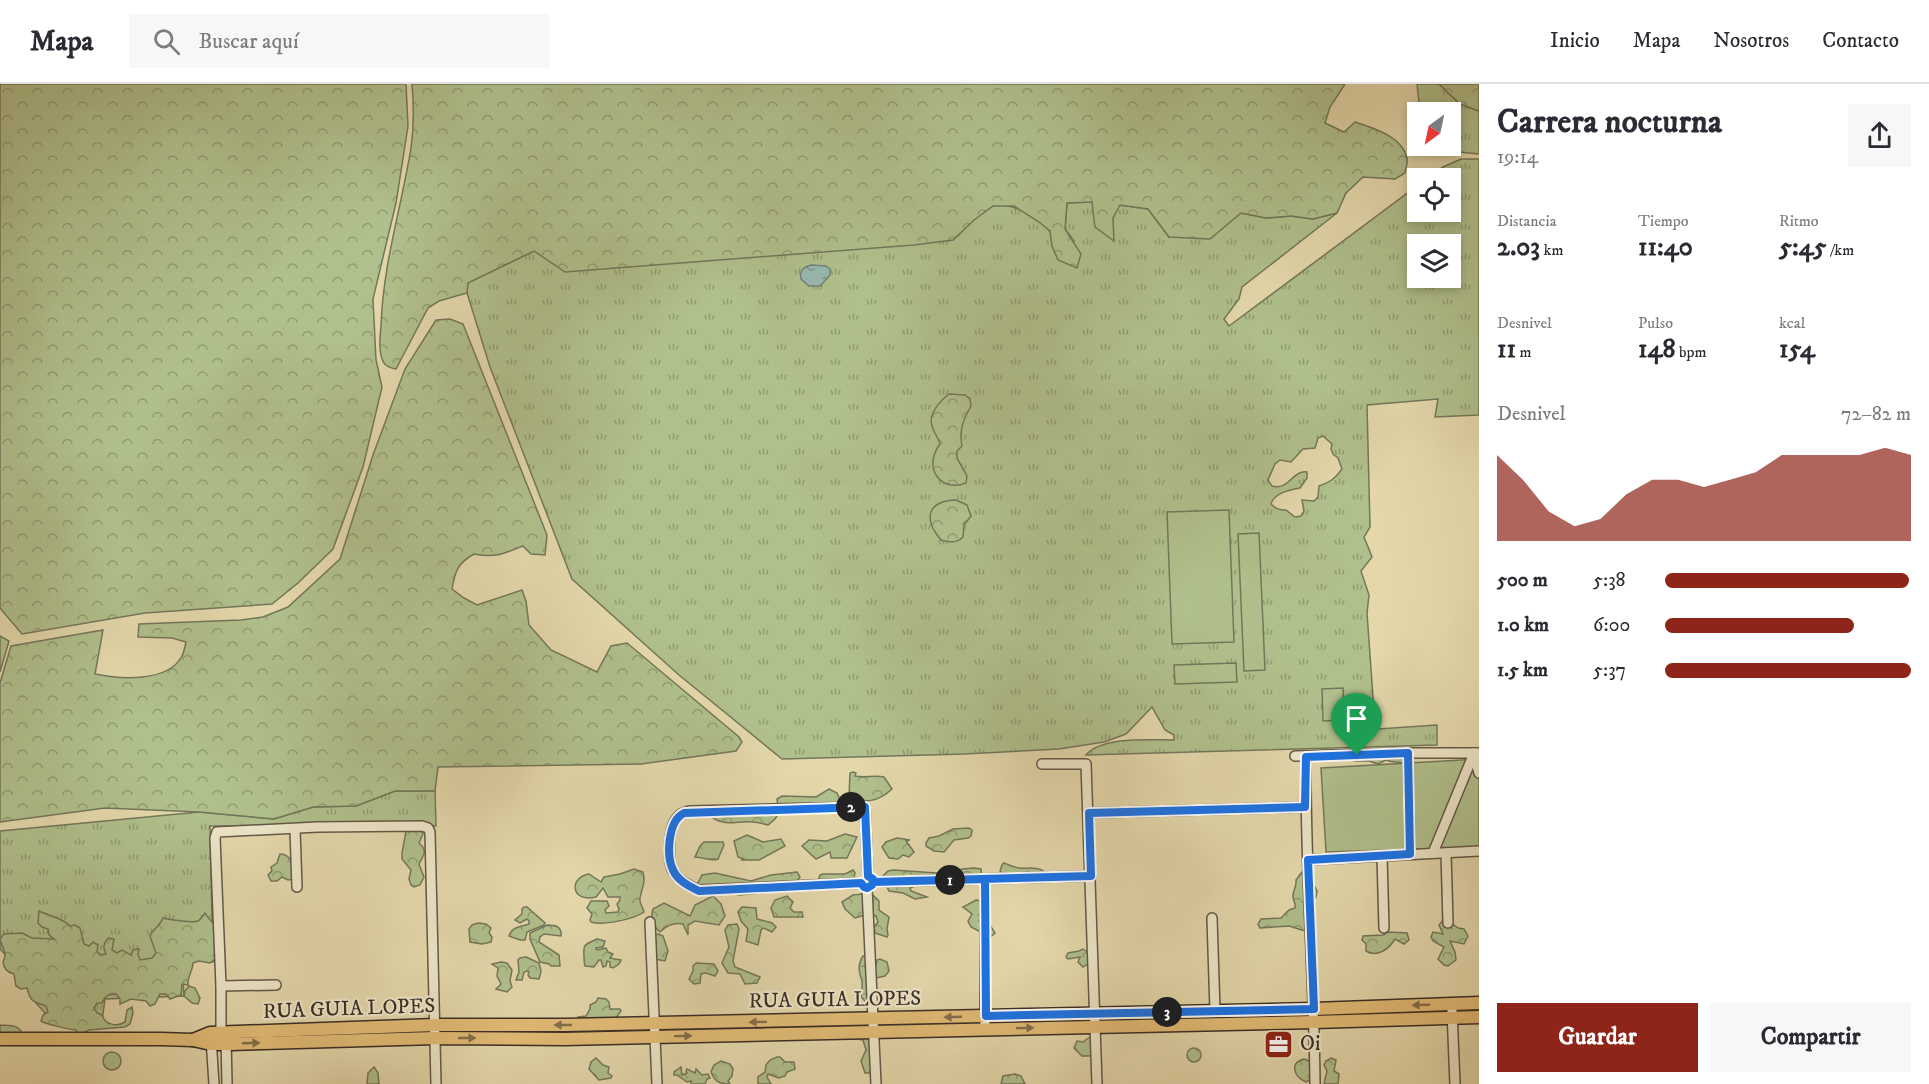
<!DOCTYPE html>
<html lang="es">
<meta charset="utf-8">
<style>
:root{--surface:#fff;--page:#f7f7f7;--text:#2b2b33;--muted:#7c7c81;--line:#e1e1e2;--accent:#8f2418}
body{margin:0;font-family:"IM FELL DW Pica",serif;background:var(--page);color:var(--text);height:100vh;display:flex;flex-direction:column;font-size:22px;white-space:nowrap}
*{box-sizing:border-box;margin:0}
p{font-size:20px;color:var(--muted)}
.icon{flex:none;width:33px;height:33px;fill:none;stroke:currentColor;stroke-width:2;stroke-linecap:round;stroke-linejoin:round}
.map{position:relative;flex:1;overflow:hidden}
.side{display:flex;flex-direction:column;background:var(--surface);width:450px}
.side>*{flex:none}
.needle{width:39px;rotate:213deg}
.tools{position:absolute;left:1407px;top:18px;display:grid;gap:12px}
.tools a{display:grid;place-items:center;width:54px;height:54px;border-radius:0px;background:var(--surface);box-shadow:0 3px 9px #0003;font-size:30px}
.pin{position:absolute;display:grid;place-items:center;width:51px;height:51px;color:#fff;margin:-62px -26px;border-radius:50% 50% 50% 0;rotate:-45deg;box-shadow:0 0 6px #0007}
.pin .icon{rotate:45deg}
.km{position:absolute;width:30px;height:30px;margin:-15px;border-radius:50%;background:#222;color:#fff;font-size:16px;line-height:30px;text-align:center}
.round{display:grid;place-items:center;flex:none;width:63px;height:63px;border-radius:0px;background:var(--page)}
.head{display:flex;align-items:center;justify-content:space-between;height:102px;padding:0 18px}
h1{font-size:33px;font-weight:700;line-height:45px}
.figures{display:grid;grid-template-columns:repeat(3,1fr);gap:9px;height:102px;padding:6px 18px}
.figures div{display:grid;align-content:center}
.figures b{font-size:26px;font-weight:700}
.figures small{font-size:16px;font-weight:400}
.figures p{font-size:16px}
.chart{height:168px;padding:12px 18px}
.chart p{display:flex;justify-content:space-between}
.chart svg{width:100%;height:108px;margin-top:6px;fill:var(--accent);opacity:.7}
.primary-button{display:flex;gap:12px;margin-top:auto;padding:12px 18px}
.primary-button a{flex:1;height:69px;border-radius:0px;background:var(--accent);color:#fff;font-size:24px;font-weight:700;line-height:69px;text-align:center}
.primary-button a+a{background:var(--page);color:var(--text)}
ul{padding:0 18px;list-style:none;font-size:20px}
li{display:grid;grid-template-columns:96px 72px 1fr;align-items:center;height:45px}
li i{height:15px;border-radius:8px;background:var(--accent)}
header{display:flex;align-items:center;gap:36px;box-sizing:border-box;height:84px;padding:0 30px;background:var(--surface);border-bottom:2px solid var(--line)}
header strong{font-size:28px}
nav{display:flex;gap:33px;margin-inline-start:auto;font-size:21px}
.search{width:420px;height:54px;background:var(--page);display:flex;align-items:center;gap:15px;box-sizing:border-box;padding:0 21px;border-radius:0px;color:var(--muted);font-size:22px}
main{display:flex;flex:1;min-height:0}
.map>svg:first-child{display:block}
</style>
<header>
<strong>Mapa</strong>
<div class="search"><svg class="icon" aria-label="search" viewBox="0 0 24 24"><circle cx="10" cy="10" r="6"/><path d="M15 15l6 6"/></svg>Buscar aquí</div>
<nav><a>Inicio</a><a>Mapa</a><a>Nosotros</a><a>Contacto</a></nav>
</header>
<main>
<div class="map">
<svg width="1479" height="1000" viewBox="0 0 1479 1000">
<defs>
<pattern id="grass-tufts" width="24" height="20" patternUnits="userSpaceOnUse" patternTransform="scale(1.5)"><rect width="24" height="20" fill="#b0c08c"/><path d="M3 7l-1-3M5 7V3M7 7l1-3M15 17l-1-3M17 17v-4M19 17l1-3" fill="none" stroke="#909c72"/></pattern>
<pattern id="forest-crowns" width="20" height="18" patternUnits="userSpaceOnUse" patternTransform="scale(1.5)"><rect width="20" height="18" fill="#b0c08c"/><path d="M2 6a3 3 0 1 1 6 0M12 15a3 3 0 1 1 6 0" fill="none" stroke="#909c72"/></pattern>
<pattern id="water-ripples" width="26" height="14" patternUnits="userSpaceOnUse" patternTransform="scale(1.5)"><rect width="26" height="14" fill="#97b9b0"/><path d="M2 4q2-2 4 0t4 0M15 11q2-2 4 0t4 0" fill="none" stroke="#7c978f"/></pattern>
</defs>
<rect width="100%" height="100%" fill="#e4d8ab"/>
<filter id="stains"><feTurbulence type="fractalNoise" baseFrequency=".00333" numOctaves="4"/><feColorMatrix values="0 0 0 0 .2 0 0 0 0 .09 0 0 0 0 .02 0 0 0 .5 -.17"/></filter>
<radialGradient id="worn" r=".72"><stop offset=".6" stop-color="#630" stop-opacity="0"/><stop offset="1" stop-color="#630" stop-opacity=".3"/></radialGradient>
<g fill="url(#grass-tufts)" stroke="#74775a" stroke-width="1.5" fill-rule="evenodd">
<polygon points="1417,0 1439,0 1460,20 1479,27 1479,70 1449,67 1441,62 1450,62 1450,28 1421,28 1419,18"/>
<path d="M1461,75H1479V331L1435,333L1438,315L1367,321L1370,443L1364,453L1372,473L1361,487L1369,511L1367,529L1375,641L1378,645L1437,641V661L1086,671C1102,652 1151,656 1174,656V651L1165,646L1152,623L1126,650L1104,658L1059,665L964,670L782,675L679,591L572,495L490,283L467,209V199L534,167L953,156C963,147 981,126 993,122C1008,117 1043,134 1050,148C1052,151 1052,158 1052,162L1074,157L1065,145L1067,119L1092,118L1113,157V134L1119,121L1148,125L1169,153L1241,129L1266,134L1291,132L1313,135L1337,129L1242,203L1239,215L1224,235L1229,242L1417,102L1418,128H1450V94H1427L1443,83ZM1418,160H1450V194H1418ZM1323,352L1332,360L1331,365L1333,370L1338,374L1342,385C1335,395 1330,398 1319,402L1318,413L1314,417L1302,416L1304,427L1301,432L1295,433L1286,426C1279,426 1276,425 1271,420C1274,409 1289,406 1300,404L1307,394V388C1292,386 1289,407 1272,402L1268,396L1275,380L1280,376L1291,378L1303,365L1315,364L1318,354Z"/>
<polygon points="0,552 9,557 0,588"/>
<polygon points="395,707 435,707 436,742 210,742 213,878 182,874 184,912 105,915 102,937 55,940 36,919 15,881 0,865 0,747 199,728 274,735 313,723 356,722"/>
</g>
<g fill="url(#forest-crowns)" stroke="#74775a" stroke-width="1.5">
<polygon points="0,0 406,0 408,42 396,119 373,215 376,276 382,303 363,383 333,465 298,499 272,520 145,529 22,550 0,524"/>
<path d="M412,0H1345L1330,23L1325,39L1344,48L1355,38C1373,44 1402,52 1407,74C1408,78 1406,84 1405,89L1395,95L1363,93L1346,109L1337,129L1313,135L1291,132L1266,134L1241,129L1210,155L1169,153L1148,125L1120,121L1113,134L1114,157L1095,143L1092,118L1067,119L1065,145L1081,170L1077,184L1058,176L1052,162L1050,147L1039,138L1014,122H993L974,136L953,156L914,161L565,188L534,167L468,199L467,209L439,217L428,224L396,285C391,284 386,283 384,279C378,269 380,253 381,242C383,180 401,125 411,64C414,42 414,22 412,0Z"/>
<polygon points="1439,0 1479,0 1479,27 1460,20"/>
<path d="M450,235L463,240L547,451L545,471L531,470L523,462C503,470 496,474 474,470C458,479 455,487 452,505L464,514L477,521L522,506L526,517L529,541L551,566L597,588L611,562L627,559L739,653L742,658L736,667L641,680L438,683L435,707H395L356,722L313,723L274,735L199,728L105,724L0,738V599L11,562L103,546L95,590C119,595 168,599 182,572C184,568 185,563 186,558L172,554L138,553L139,540L241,536L263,533L288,523L340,475L373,371L405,285L436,236Z"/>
<path d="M949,310L965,311L970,315L971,322C963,336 959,346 962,362L957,367V374L967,392L966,399C941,409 922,384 940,360C938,353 934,349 932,342C928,330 940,317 949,310Z"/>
<path d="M956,416L967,421L971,432L964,441L963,453C956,460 950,458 941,456C923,435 927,417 956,416Z"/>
<path d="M1405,669L1404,679C1397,677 1392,679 1386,676L1378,680L1369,677H1355L1352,676L1354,672Z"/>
<path d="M853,688L856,689L855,692C865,694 874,691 884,693L892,705C878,718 865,720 849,712L850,689Z"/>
<polygon points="829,705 837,709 840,716 838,721 778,722 777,715 782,712 816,713"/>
<path d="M714,726L775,729L777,732L774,736L768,741C763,740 758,738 753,738C739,736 726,743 713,734Z"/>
<path d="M420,744L423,750L419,759C428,767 424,770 419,780L424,793L420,801L414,803L411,801L409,795L411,786L402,775V769L406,747L408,745Z"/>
<polygon points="969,744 972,746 971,752 968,754 954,756 944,768 934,767 926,762 926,759 929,754 939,752 953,745"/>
<polygon points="845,750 857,753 847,774 831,774 830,768 816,775 802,762 809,756 827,757"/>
<polygon points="747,751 763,758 781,755 785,762 759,776 742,776 743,775 738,773 734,757"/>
<polygon points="897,754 910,756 906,757 914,768 909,773 903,771 898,775 889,774 882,763 886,758"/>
<path d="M704,758H723L724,761L718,775C712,778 703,773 695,773L700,762Z"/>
<path d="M280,770C293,770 293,784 294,795L288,796L282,793L277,797H271L268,791L272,787L271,783L277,779Z"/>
<path d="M1004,779C1009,781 1015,784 1020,784C1029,785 1037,782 1045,788L1046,791C1034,791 1013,789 1004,791L1000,787L1002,781Z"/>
<polygon points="974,784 981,785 982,794 976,800 965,797 923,799 910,804 911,807 927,813 915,815 903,809 889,807 882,793 888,787 894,786 951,790 962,785"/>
<path d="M634,785L643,788C646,799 642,803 640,814C639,819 643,823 644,828C634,835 603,842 591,838L590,836L592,830L587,824L591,817H607L609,822L605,826L606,829L618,828L619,825L617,820L620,816V813H608L603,804L596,813C570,819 569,793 589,790L601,798L604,793L620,790Z"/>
<polygon points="853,786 855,789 853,798 817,800 820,791 823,790 845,790"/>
<polygon points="797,788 800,793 793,803 782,807 751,810 739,811 697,801 702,791 715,789 751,797 771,791"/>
<path d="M1302,788L1308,790L1317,807L1316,813L1310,821L1309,846L1305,847L1289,842L1260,844L1258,840L1261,835L1281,834L1289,826L1295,824C1296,819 1293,817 1293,812C1293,806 1297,802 1296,796Z"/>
<polygon points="863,810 874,812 879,817 879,826 889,833 887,845 888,851 887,853 875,849 874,843 878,838 876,832 868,830 855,834 845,825 842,818 853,811"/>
<path d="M713,812L721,820L725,832L719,841L695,837L688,841V851L683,840C674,838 667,841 660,848C653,842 650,834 653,825L664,819L690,832L695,821Z"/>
<polygon points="787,812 793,818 790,824 794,828 802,828 803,833 774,833 771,824 775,816"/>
<polygon points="976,816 981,817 983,826 979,837 990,841 995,849 990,853 971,843 968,837 972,830 963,823"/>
<path d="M524,823H527L545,839L544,841L527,848L525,856H520L509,852C512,842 521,843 529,840V837L527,835L520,839L515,836L522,830V825Z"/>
<polygon points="742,823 756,824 757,835 772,839 776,843 772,848 764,844 761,846 758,861 746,857 748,845 741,837 738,828"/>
<path d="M39,827C49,832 63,834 70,842L75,841L80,844L84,860L89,862L93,858L98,861L97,867L100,871L106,870C103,864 103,860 108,854L114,855L112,866L117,869L122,866L131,871L133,866L139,865L138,870L140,876L152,874L156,869L150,852C153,845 160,842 163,834C170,836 194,839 198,837C201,835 203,832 205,829C211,840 223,842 215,858L219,861L220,867L215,870V875L210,879L199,877L193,879C193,887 187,892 188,901L182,900L181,911L170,915L166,910H160L155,920L150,922L146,917L131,915L120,920V915L116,910C108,910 105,912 102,919H97L94,924L97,929L102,931C105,941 117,943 125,938L127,926L132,923L133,929L130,940L125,943L89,946L79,951L76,946C71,946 46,940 41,937L43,931L48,928L46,922C33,917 31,919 27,904L21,905L16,902L14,890C7,888 4,885 3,878C8,869 2,864 0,855L4,850L22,849L32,854L54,855L49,851L48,845L42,843L38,839Z"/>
<polygon points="1443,836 1450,842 1454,841 1458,844 1464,845 1468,852 1464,860 1450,857 1455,868 1456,876 1448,882 1444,881 1438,875 1444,863 1433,857 1431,853 1433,848 1443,850 1439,841"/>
<polygon points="478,839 486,840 491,844 489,849 492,853 491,858 482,860 470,858 469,845 472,841"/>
<polygon points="737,840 739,845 733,877 735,883 760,893 757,899 745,900 740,890 728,889 722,879 729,863 725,846 728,841"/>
<path d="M547,841C555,841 562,842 561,852L544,850L540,853L539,858L559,871L560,882H551L549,880L540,878L530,855V849Z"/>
<path d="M1388,848L1407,849L1409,856L1404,860L1395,855C1389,865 1377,874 1366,867V860L1362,856L1363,852L1383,851Z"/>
<polygon points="658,850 663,852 668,867 665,877 655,875 652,852"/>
<path d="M597,855L605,857L603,863L596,864V865L598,866L606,864L608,868L613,870L610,874L621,876L619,880L613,884L610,883V878L607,877L606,882L603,883L601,876H599L594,883L585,882C584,879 584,876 584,873C583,859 585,861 597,855Z"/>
<polygon points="1083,865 1089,869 1089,879 1083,883 1078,878 1080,873 1068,875 1066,873 1068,869 1079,867"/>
<path d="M863,872H866L876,881L877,876L880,875L887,878L889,887L885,892L871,895L870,903L878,915L874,919L868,920L861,913C861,908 863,902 862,897C859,887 857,882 863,872Z"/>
<polygon points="526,873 539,879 541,887 539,895 530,894 528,891 529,888 527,887 524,888 522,896 516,896 519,888 518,876 520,874"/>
<polygon points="501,878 507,879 512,886 510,897 512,903 507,908 496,905 501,900 497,892 498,884 492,880"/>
<polygon points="696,879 714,880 718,887 715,892 706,889 701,890 700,899 694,900 689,895 693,887 693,882"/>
<polygon points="189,902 195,904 200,914 198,920 192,919 184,912 185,907"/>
<polygon points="598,914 606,915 609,918 610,925 620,925 621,927 616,934 594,947 576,936 578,933 586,932 590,925 590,921 596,918"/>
<path d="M854,939H860C870,948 878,967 874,981C874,982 869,988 869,989H865L861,977L866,966L863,956L851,954L843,944Z"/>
<path d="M0,941C8,942 18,940 22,949C15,958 12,962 0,961Z"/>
<polygon points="1090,953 1093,954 1092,972 1082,972 1074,964 1077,957 1083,958"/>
<circle cx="1194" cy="971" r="7"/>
<circle cx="112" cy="977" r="9"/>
<polygon points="777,973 780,973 785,978 794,978 795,985 787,988 785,992 779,994 768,990 767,993 771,1000 758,1000 758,993 765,988 766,981 770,976"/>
<polygon points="596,974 603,981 609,983 608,989 612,992 611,994 599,996 589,985 591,978"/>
<polygon points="1331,974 1336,976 1334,987 1339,990 1338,1000 1324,1000 1327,987 1324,981 1326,977"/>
<path d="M1304,975L1312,978V995L1306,998C1294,993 1289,979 1304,975Z"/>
<path d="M721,977L730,980L733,985L732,992L728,997L730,1000C720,1000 715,998 711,988L714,981Z"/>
<polygon points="374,983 378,989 379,1000 367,1000 368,989"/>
<polygon points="681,983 682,991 687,989 686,987 687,985 695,989 696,985 702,991 708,990 710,994 707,995 705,1000 691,1000 691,997 687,998 677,991 674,991 674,988"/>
<polygon points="1015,990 1021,992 1025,1000 1001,1000 1003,992"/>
</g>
<g fill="#b0c08c" stroke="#74775a" stroke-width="1.5">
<polygon points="1229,426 1234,558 1172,560 1167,428"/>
<polygon points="1259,449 1265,586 1244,587 1238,450"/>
<polygon points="1236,579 1237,598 1175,600 1174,581"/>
<polygon points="1343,604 1344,636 1323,637 1322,605"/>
<polygon points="1479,675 1479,763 1326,768 1321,684"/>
</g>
<path fill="url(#water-ripples)" stroke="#718179" stroke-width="1.5" d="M811,181L826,182L830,185V191L820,202H809L801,195C799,186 804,183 811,181Z"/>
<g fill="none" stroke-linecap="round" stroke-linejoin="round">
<defs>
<g id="minor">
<polyline points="1408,669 1410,770"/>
<polyline points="1295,672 1408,669 1479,669"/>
<polyline points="1474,672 1479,689"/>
<path d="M1306,673C1305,782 1314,891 1315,1000"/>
<polyline points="1042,680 1086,680 1097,1000"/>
<polyline points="1089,729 1305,723"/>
<polyline points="295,745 297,803"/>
<polyline points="1433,769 1474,669"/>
<polyline points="1446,769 1448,839"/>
<polyline points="1382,772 1384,844"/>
<polyline points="1308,776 1479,767"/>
<polyline points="874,798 1091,792"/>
<path d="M861,799L699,806C689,802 679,797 673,787C667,775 668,743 678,733C681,729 686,728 690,727L865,723L868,792"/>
<polyline points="867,804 876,1000"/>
<polyline points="1212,834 1215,927"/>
<polyline points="650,838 657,1000"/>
<polyline points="221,902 276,901"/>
<polyline points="1452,927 1455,1000"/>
<polyline points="985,945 985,795"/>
<polyline points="221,948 221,902 215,754 217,748 318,743 422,742 428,744 430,748 436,1000"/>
<polyline points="211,954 214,1000"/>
<polyline points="226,954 227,1000"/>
</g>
<g id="major">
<polyline points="0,955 161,955 193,956 211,960 230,960 436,954 564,955 1315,938 1479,933"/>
<polyline points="193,956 210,949 435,941 565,941 1314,925 1479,919"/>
</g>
</defs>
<use href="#minor" stroke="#645848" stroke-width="12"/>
<use href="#major" stroke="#392e27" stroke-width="15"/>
<use href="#minor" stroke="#ede6c8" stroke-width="9"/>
<use href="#major" stroke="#e2bc76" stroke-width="12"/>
</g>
<defs><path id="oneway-solid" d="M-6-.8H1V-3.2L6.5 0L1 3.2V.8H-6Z" transform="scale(1.5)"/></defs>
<g fill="#856e4b">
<use href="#oneway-solid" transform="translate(1421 921) rotate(178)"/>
<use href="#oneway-solid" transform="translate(953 933) rotate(178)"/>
<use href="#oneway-solid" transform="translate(758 938) rotate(179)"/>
<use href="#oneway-solid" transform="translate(563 941) rotate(180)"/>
<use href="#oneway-solid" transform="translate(1025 944) rotate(-1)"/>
<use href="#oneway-solid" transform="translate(683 952) rotate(-1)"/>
<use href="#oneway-solid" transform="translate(467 954)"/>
<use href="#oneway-solid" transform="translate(251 959) rotate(-2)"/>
</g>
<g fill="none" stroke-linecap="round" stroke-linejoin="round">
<defs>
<path id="route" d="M1357,671L1306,673L1305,723L1089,729L1091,792L873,798L872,801L867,804L864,803L861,799L699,807C689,802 678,797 673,786C666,771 668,737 684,729L865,723L868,792L873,795V798L985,795L986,932L1314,925L1308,776L1410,770L1408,669L1357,671"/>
</defs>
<use href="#route" stroke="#fff" stroke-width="12"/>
<use href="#route" stroke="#1a73e8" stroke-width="8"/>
</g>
<defs>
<symbol id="office-square" viewBox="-11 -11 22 22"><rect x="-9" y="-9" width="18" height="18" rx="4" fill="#8f2418" stroke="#ede6c8"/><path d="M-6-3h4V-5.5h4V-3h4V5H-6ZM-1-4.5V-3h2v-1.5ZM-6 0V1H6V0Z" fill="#fff"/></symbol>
</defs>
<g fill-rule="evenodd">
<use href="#office-square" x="1262" y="944" width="33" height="33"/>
</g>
<g text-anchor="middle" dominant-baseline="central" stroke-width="4.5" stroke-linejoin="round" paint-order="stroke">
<g font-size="21" fill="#392e27" stroke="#ede6c8">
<text transform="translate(835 916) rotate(-1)">RUA GUIA LOPES</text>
<text transform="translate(349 925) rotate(-2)">RUA GUIA LOPES</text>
</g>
<g font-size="21" fill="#392e27" stroke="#ede6c8" text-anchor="start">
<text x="1300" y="960">Oi</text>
</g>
</g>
<rect width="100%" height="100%" filter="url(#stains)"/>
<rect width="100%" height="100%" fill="url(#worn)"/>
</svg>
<div class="tools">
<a><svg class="needle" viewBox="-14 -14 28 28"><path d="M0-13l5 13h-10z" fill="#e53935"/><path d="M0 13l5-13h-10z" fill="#7c7c81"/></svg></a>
<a><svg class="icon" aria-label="locate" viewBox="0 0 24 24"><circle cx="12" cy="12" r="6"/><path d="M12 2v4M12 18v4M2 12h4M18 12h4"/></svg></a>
<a><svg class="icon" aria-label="layers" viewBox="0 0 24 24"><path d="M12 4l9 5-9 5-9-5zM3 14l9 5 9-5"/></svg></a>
</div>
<div class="pin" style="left:1357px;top:671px;background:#1e9e55"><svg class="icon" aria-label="arrive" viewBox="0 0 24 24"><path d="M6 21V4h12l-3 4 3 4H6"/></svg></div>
<b class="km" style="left:950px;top:796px">1</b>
<b class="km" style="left:851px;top:723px">2</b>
<b class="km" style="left:1167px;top:928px">3</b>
</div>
<section class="side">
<div class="head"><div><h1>Carrera nocturna</h1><p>19:14</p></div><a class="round"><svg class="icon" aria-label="share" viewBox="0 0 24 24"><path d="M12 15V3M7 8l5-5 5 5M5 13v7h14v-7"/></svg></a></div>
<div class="figures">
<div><p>Distancia</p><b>2.03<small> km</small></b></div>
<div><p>Tiempo</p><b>11:40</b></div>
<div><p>Ritmo</p><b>5:45<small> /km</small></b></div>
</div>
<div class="figures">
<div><p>Desnivel</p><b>11<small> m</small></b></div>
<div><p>Pulso</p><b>148<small> bpm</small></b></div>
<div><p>kcal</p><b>154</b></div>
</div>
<div class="chart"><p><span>Desnivel</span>72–82 m</p>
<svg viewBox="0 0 160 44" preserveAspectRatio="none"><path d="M0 44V9L10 19L20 32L30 38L40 35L50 25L60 19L70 19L80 22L90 19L100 16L110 9L120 9L130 9L140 9L150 6L160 9V44z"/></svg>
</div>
<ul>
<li><b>500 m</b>5:38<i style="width:99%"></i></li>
<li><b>1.0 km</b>6:00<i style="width:77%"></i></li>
<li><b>1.5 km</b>5:37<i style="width:100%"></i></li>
</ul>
<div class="primary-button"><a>Guardar</a><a>Compartir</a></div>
</section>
</main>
